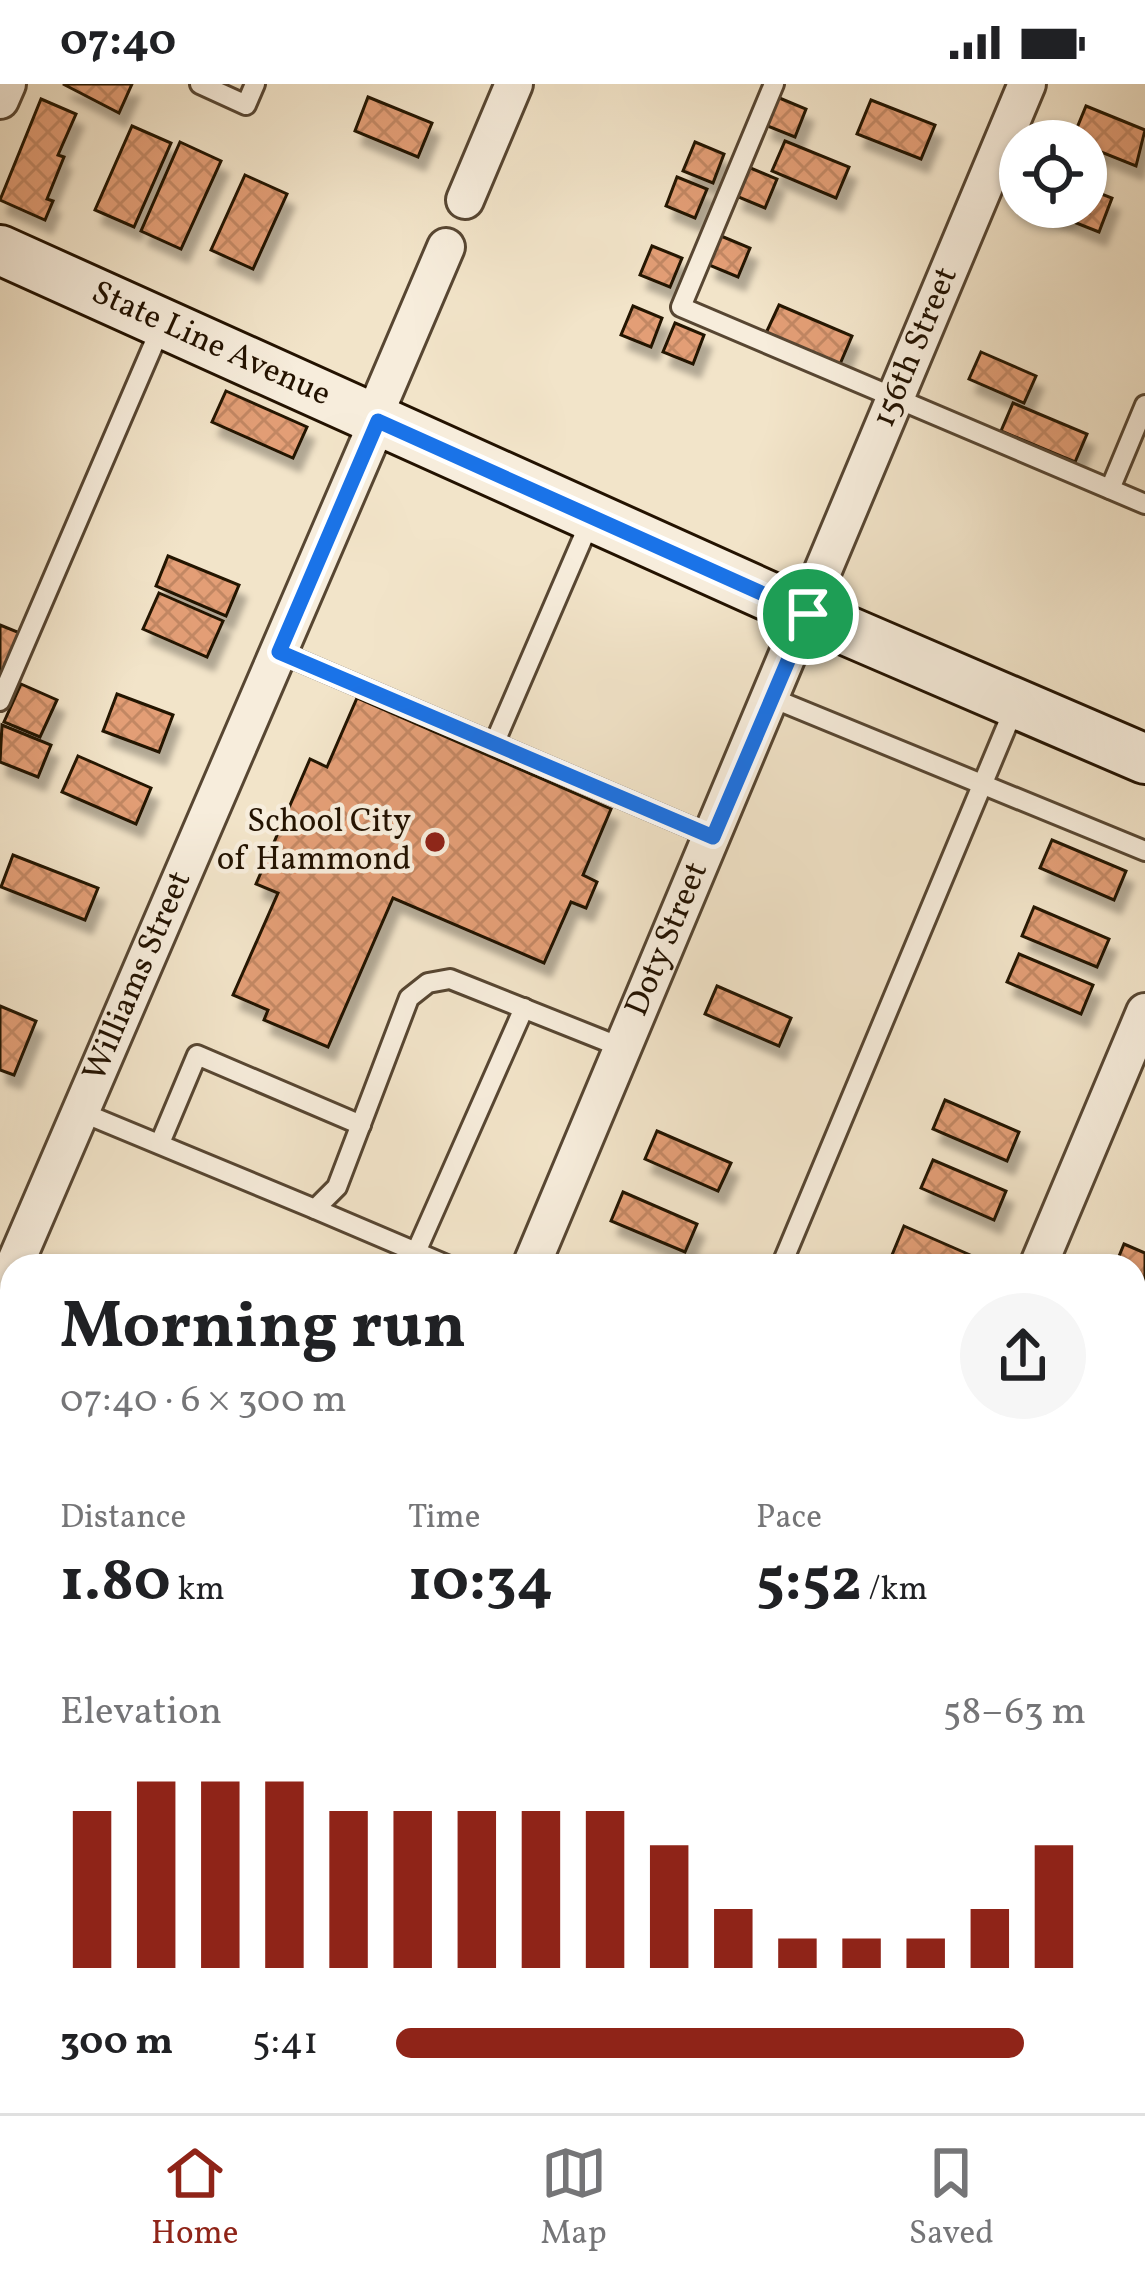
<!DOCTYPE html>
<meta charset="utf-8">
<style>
:root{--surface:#fff;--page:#f6f6f6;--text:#202124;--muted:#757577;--line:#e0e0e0;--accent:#8f2418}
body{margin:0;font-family:Vollkorn,serif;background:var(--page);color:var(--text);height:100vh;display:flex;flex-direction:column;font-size:45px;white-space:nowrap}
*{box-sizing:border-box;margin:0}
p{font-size:39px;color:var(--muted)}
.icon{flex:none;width:66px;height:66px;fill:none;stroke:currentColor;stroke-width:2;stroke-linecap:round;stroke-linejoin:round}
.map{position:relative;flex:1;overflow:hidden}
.side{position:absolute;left:0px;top:1170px;width:1146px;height:861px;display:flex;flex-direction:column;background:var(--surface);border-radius:36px 36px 0 0;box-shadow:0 3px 9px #0004}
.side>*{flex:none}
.controls{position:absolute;left:999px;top:36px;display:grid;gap:24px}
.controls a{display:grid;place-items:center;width:108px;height:108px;border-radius:50%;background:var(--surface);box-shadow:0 3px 9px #0004;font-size:60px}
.pin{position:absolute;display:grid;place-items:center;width:102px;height:102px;color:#fff;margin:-51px;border:6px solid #fff;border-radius:50%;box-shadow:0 3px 12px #0007}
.round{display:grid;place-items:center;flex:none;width:126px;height:126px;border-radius:63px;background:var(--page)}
.headline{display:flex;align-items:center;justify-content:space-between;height:204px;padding:0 60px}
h1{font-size:66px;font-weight:700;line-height:90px}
.figures{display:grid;grid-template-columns:repeat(3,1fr);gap:18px;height:204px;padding:12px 60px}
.figures div{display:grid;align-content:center}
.figures b{font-size:60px;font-weight:700}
.figures small{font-size:33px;font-weight:400}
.figures p{font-size:33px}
.chart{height:336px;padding:24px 60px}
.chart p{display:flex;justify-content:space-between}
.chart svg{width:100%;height:216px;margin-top:12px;stroke:var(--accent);stroke-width:6}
ul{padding:0 60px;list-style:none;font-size:39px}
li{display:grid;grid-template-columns:192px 144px 1fr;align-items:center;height:90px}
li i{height:30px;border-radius:15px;background:var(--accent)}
.status{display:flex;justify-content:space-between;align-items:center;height:84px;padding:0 60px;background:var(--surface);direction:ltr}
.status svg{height:33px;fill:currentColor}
.dock{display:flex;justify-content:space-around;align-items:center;height:168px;border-top:3px solid var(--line);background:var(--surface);font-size:33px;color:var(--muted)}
.dock a{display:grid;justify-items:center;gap:6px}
.dock .active{color:var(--accent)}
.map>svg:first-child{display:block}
</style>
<div class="status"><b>07:40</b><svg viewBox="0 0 49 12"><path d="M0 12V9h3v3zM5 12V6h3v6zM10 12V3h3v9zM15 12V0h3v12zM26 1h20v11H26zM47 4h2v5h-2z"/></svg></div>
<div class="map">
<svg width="1145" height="2029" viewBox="0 0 1145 2029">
<defs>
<pattern id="building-cross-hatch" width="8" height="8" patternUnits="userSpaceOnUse" patternTransform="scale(3)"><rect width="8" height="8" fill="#e39e76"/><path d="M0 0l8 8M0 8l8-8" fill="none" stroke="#c28764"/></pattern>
<filter id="shadow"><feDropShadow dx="7" dy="13" stdDeviation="3" flood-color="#0004"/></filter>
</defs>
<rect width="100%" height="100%" fill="#f2e4c9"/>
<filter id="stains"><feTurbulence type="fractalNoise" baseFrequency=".00167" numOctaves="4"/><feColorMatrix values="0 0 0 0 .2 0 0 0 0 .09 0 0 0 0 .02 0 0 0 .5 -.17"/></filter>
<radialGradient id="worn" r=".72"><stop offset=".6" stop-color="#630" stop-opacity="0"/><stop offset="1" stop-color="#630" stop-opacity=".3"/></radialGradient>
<g fill="url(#building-cross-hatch)" stroke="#231200" stroke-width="3" filter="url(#shadow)">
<polygon points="63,0 132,0 119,29"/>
<polygon points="368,13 432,39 418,73 355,47"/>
<polygon points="777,13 806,25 795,53 765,41"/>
<polygon points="41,15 76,30 58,71 64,73 47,115 53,117 45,136 0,116"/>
<polygon points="871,16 935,41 921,75 857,50"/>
<polygon points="1086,22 1145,46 1136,82 1086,62 1086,57 1072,56"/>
<polygon points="132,42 171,59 134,143 95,126"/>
<polygon points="785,57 849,83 836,114 772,87"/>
<polygon points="180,58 221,77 181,165 141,147"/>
<polygon points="695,58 724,70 713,99 683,87"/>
<polygon points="748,83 777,95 765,124 736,112"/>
<polygon points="245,91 287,110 253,185 211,166"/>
<polygon points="677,93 707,105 695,134 666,122"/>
<polygon points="1086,104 1112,114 1099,148 1036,123 1086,123"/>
<polygon points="721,152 750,164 738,193 709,181"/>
<polygon points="652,162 682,174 670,203 640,191"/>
<polygon points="779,221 852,252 840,280 766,249"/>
<polygon points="633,222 662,234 651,263 621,251"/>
<polygon points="675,239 704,251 693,280 663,268"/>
<polygon points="981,268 1036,292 1024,319 969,295"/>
<polygon points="226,307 307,343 293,374 212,338"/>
<polygon points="1013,319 1087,350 1075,378 1001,347"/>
<polygon points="168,472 239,501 226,532 156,502"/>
<polygon points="159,509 223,537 207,573 143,545"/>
<polygon points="0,541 20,549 0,596"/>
<polygon points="21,600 57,616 40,653 4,638"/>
<polygon points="117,610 173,631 159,668 103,647"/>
<polygon points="357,614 611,725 583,791 597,798 586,824 571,818 544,879 393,814 328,963 264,936 268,926 233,911 278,809 256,800 310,675 327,683"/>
<polygon points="2,641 51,661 38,693 0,678"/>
<polygon points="78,672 151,704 136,740 62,708"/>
<polygon points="1052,756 1126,787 1114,816 1040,784"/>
<polygon points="13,771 98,804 85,836 1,803"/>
<polygon points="1034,823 1109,855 1097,883 1022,852"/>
<polygon points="1019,870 1093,901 1081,930 1007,898"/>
<polygon points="717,902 791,934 779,962 705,930"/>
<polygon points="0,922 36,937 14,991 0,986"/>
<polygon points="945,1016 1019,1048 1007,1077 933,1045"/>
<polygon points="657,1047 731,1079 718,1107 645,1075"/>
<polygon points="933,1076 1006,1107 994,1136 921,1104"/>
<polygon points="623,1108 697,1140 685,1168 611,1137"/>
<polygon points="904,1142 977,1174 974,1182 918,1182 892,1171"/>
<polygon points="1124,1160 1145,1169 1145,1202 1134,1198 1134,1182 1115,1182"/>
<polygon points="12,1377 12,1492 7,1505 0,1502 0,1408"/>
<polygon points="0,1631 12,1636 12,1684 0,1712"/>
<polygon points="1136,1633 1145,1637 1145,1717 1134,1712"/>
<polygon points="1134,1744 1145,1749 1145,1966 1134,1962"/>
<polygon points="530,2019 581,2019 577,2029 526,2029"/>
</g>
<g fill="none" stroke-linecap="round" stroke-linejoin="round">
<defs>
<g id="lane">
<polyline points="200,0 246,21 255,0"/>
<polyline points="774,0 681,223 1145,420"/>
<polyline points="1110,405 1145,321"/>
<polyline points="279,568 713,753"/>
<polyline points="772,614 1145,767"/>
<polyline points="0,617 162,241"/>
<polyline points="494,660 592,433"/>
<polyline points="81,1028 315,1125 337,1103 409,914 428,899 450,895 623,964"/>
<polyline points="160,1059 197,971 361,1041"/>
<polyline points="315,1125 449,1182"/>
<polyline points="416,1168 524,924"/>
<polyline points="781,1182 1016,620"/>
<polyline points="0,1249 12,1254"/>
<polyline points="1134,1572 1145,1546"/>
<polyline points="1134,1721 1145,1726"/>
<polyline points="0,1849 12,1854"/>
<polyline points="408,2019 432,2029"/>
<polyline points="808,2019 833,2029"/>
<polyline points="596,2029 601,2019"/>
</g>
<g id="street">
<polyline points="0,16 7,0"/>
<polyline points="465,116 514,0"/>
<polyline points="373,334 446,163"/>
<path id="s1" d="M14,1182L378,337"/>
<path id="s2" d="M531,1182L1027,0"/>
<polyline points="1038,1182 1145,928"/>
<polyline points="0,1216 12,1188"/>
<polyline points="170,2029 175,2019"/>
<polyline points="678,2029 683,2019"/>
</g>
<g id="secondary">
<path id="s3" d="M0,166L808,530L1145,675"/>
<polyline points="0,1569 12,1574"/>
<polyline points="1081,2019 1105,2029"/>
</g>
</defs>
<use href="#lane" stroke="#574632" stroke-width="24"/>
<use href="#street" stroke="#574632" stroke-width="42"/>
<use href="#secondary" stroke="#231200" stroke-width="54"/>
<use href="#lane" stroke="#f7eddc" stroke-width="18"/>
<use href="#street" stroke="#f7eddc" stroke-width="36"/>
<use href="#secondary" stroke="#f7eddc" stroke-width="48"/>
</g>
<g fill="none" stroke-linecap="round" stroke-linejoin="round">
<defs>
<polygon id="route" points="378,337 808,530 713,753 279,568"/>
</defs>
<use href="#route" stroke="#fff" stroke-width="24"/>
<use href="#route" stroke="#1a73e8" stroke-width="15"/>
</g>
<circle fill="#8f2418" stroke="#f7eddc" stroke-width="4.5" cx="435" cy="758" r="12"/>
<g text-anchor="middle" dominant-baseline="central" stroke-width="9" stroke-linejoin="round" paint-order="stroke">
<g font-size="33" fill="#231200" stroke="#f7eddc">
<text stroke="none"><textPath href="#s3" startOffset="231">State Line Avenue</textPath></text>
<text stroke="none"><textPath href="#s2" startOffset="996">156th Street</textPath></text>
<text stroke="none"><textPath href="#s2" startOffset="354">Doty Street</textPath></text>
<text stroke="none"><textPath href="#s1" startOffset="315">Williams Street</textPath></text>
</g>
<g font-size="33" fill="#231200" stroke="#f7eddc" text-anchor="end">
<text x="411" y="739">School City<tspan x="411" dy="38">of Hammond</tspan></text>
</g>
</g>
<rect width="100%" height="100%" filter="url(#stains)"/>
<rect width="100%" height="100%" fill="url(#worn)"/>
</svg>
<div class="controls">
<a><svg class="icon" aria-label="locate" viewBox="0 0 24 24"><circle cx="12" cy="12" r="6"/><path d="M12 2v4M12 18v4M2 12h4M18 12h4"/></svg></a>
</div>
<div class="pin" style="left:808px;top:530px;background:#1e9e55"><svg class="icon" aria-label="arrive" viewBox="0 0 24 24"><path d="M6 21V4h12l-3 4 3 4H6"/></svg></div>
<section class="side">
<div class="headline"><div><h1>Morning run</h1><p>07:40 · 6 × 300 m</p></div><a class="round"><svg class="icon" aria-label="share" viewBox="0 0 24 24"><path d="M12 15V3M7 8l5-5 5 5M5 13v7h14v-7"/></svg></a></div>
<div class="figures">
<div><p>Distance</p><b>1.80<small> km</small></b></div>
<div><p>Time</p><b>10:34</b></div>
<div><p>Pace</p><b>5:52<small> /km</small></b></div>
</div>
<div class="chart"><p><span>Elevation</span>58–63 m</p>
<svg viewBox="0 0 160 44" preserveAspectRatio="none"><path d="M5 44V12M15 44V6M25 44V6M35 44V6M45 44V12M55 44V12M65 44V12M75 44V12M85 44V12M95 44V19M105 44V32M115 44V38M125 44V38M135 44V38M145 44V32M155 44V19"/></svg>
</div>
<ul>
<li><b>300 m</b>5:41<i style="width:91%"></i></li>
</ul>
</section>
</div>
<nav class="dock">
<a class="active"><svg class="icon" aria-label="home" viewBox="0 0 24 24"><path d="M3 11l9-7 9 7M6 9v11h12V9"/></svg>Home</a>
<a><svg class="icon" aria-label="map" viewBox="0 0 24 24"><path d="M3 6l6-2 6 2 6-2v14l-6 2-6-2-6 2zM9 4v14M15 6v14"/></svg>Map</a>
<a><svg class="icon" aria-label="saved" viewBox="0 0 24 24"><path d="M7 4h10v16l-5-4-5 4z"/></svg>Saved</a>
</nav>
